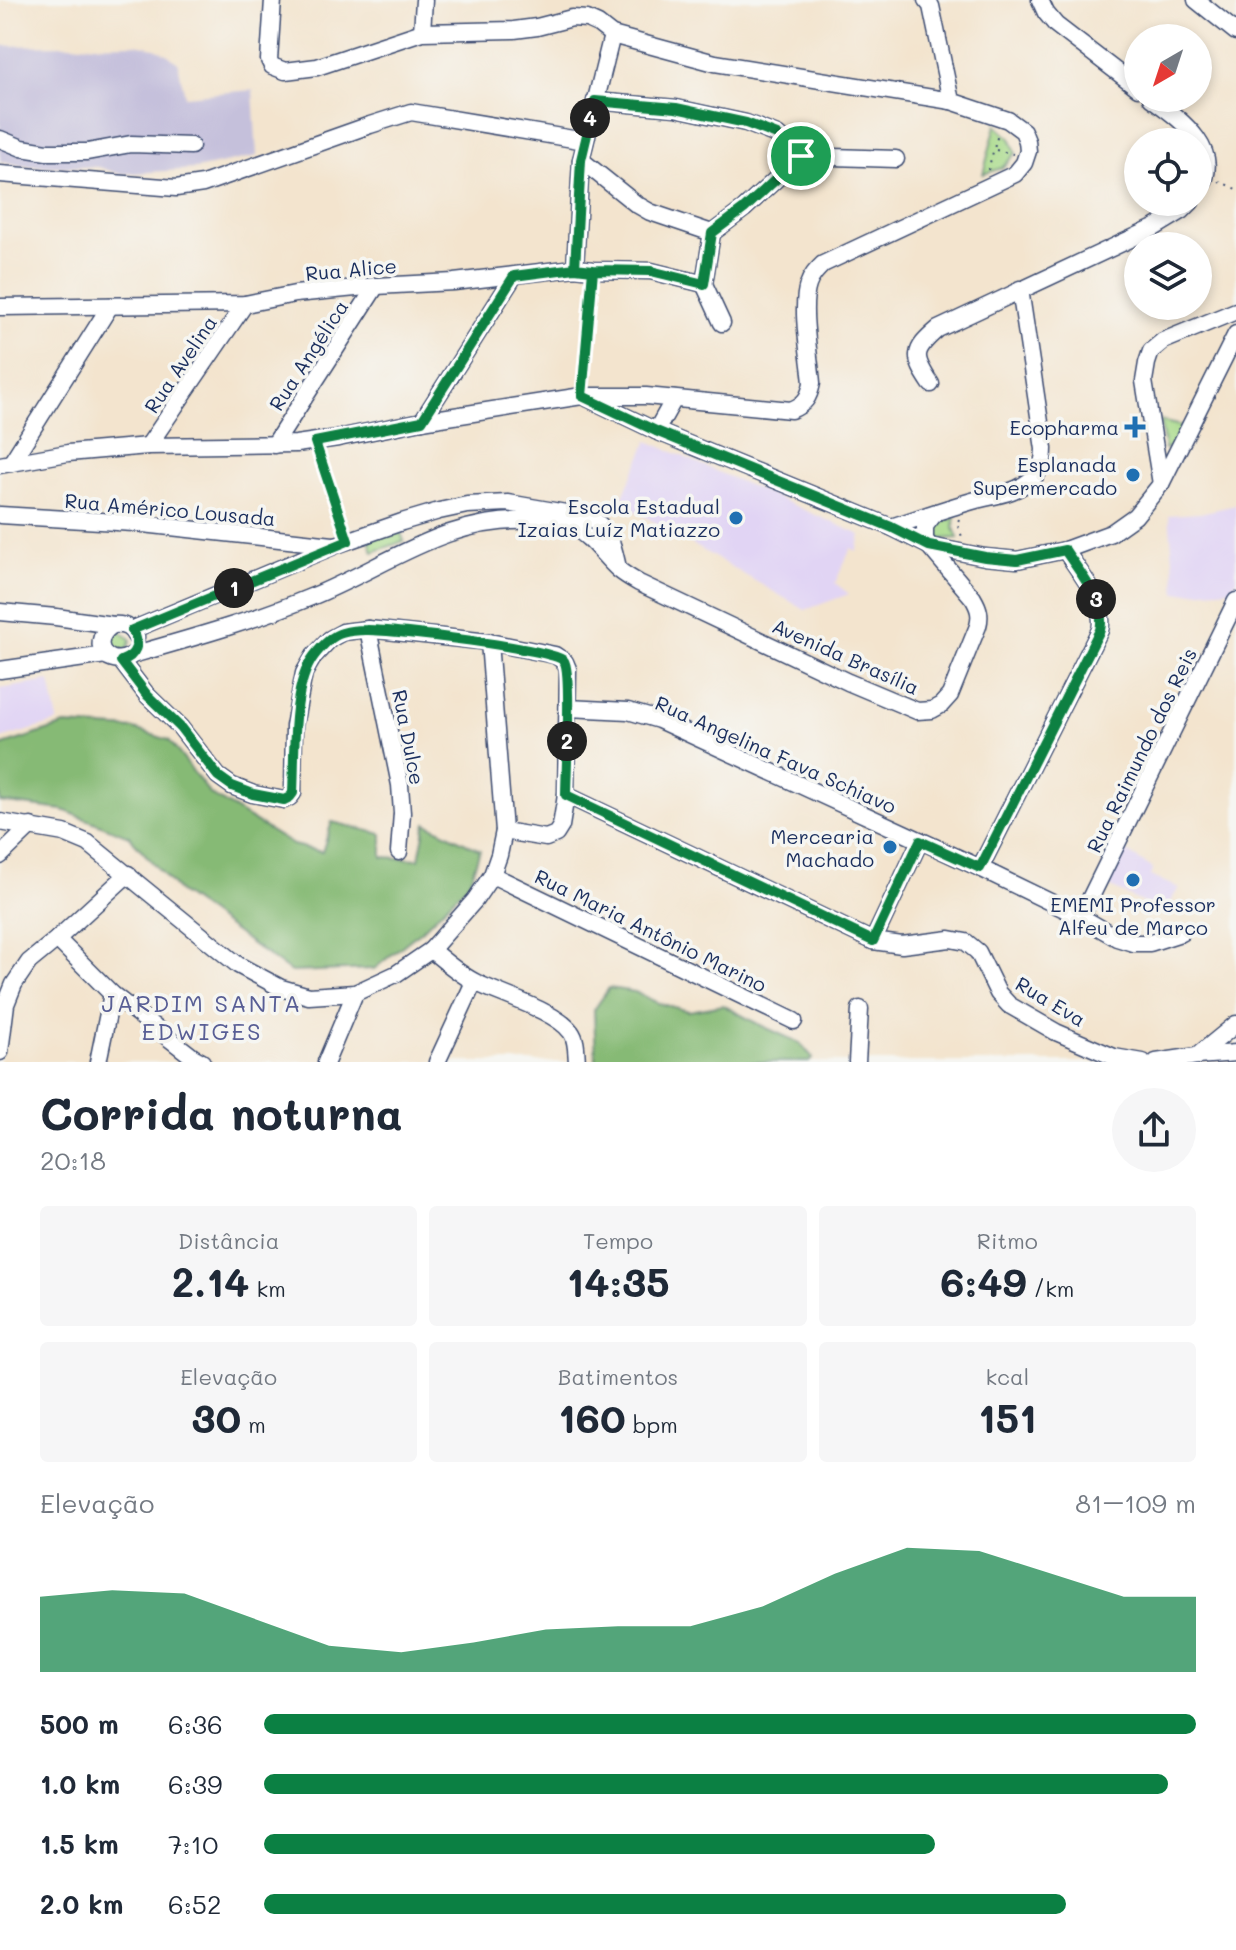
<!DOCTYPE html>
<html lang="pt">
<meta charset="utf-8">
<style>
:root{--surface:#fff;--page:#f6f6f7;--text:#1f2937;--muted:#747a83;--accent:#0b8043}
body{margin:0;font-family:Mali,sans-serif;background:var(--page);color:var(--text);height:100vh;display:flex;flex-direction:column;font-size:30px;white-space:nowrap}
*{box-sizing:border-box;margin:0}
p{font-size:26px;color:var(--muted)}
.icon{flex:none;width:44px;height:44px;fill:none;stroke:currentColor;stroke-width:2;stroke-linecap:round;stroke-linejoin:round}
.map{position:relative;height:1062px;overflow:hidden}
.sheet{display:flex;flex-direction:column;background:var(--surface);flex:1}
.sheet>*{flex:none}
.needle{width:52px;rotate:219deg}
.tools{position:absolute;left:1124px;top:24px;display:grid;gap:16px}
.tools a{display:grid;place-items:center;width:88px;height:88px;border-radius:50%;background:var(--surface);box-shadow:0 4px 12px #0003;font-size:40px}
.pin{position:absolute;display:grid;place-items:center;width:68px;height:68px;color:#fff;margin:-34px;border:4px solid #fff;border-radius:50%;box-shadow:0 2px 8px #0007}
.km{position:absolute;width:40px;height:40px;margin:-20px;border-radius:50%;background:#222;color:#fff;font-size:22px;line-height:40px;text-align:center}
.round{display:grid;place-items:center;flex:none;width:84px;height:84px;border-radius:42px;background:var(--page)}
.headline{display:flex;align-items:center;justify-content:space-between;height:136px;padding:0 40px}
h1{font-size:44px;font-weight:700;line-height:60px}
.stats{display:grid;grid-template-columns:repeat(3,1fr);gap:12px;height:136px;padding:8px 40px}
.stats div{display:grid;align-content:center;border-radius:8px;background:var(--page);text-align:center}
.stats b{font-size:40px;font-weight:700}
.stats small{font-size:22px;font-weight:400}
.stats p{font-size:22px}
.chart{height:224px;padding:16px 40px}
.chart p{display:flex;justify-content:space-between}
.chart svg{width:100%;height:144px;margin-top:8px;fill:var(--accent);opacity:.7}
ul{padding:0 40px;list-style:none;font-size:26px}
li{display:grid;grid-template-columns:128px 96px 1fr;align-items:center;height:60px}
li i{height:20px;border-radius:10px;background:var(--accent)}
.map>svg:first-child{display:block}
</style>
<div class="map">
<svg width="1236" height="1062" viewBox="0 0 1236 1062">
<rect width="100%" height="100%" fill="#f6f6f2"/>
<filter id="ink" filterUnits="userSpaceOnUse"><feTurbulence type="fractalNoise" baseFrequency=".0125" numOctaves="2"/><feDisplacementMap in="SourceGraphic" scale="16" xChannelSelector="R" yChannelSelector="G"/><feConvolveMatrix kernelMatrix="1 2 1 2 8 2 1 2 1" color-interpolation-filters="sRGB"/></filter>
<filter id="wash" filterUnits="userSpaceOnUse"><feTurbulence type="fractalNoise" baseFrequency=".006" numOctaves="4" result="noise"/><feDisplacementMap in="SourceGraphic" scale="32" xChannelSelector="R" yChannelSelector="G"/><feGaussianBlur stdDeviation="1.8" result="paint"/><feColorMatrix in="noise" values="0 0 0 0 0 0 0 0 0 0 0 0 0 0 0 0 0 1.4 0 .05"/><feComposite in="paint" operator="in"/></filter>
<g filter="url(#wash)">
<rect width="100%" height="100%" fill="#f3e4ce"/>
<g fill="#e1d4f4">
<polygon points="648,441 861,535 857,551 851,548 835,583 849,594 805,610 620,502"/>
<polygon points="1236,505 1236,581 1232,589 1176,593 1169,515 1200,513"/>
<polygon points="50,681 58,722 0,739 0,689"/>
<polygon points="1121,848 1153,869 1150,876 1179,888 1163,913 1105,884"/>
</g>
<polygon fill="#c5c0db" points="135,44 155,48 167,54 178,63 185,96 253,90 257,156 196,169 120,174 99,167 23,166 0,161 0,46"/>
<g fill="#a8da89" stroke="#628474" stroke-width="2">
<polygon points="996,125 1010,138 1016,153 1002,168 983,174"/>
<polygon points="1160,421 1185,427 1174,447 1165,449"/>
<polygon points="955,517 954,528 958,538 941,539 937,536 936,526"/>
<polygon points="399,528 404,541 373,552 369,538"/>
<path d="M119,630L131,640L127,649L120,651L114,649C106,640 111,636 119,630Z"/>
</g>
<g fill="#86ba75" stroke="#50746a" stroke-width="2">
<polygon points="65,725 134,729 169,740 210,794 293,845 322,852 332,822 382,834 382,857 419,859 426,823 480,850 469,883 422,930 374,969 291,972 178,891 129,836 63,810 0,802 0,746"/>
<polygon points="609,988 635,992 658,1003 689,1011 723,1005 758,1024 800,1043 813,1058 809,1062 596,1062 594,1010"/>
</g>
</g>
<g filter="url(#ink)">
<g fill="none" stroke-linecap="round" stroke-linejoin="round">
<defs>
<g id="minor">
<polyline points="926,0 931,6 951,101"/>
<polyline points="1040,0 1046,13 1056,25 1138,88"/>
<polyline points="1196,0 1236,32"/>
<polyline points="422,32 424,0"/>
<path d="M1151,98C1180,119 1226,151 1198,192"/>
<polyline points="595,101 676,108 746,123 777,135 801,156"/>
<polyline points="0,139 22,148 47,152 87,152 131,144 191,146"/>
<polyline points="581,160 636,204 650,212 712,233 744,209 801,156 896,159"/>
<polyline points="0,174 176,188 203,184 370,125 411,112 585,141"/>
<polyline points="575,268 581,160 612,35"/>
<polyline points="704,284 712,233"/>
<polyline points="704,284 722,323"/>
<polyline points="0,307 245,304 295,294 376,286 454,282 575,268 593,270 651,271 704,284"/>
<path d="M931,384C913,357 912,351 938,329L1154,228L1182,211L1191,202"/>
<polyline points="587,398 656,431 891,527 929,546 985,557 1017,560 1065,550 1111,533 1135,516 1161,484 1236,334"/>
<polyline points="422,421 514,276"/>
<polyline points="656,431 674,399"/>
<polyline points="274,445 376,286"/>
<polyline points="148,446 245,304"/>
<polyline points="11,463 110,306"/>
<path d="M0,465L68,453L148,446L296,444L338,438L422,421L582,396H646L791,410C805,404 809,398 812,383C810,358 800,308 808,285C811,276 816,271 823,264L1015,174L1024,163L1028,151L1027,141L1023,131L1008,120L951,101L715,63L612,35L598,24L587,19L572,18L537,27L514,30L422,32L317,67L285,71L272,66L269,60L273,0"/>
<polyline points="1161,484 1144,381 1147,363 1151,351 1163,341 1236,311"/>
<polyline points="0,515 134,523 333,545"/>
<path d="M891,527C919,518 947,508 976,500C996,495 1018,493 1034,477C1042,469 1044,460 1044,449L1020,289"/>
<path d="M0,612L56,617L113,625C124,624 131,627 136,637"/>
<path d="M113,625C89,639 103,668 129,657"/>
<polyline points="368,629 400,785 402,813 399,852"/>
<path d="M132,630L336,545L402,522L439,511L467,505L508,503L589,517C611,529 613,546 618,568"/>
<path d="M132,655C192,638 253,621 311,597C386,567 446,516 533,521C545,521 563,523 574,528C592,537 604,557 619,570C625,575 632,579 639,583L848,682L917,711L932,710L941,705L950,695L978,626C981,615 979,608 973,598L929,546L925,539V526L935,513"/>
<polyline points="121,661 147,695 180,727 218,776 232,786 253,794 284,800 290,797 293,793 294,726 304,673 314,656 330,639 343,632 368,629 489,642 555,655 565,662 568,669 566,795 561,826 556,834 546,838 504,831"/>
<polyline points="0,670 106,655"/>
<polyline points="568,708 628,711 659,720 980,868 1081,917 1117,938 1133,943 1150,943 1181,933"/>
<polyline points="566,795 873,941 902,945 950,939 966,942 978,952 998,993 1009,1005 1056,1032 1114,1057 1143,1062"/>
<polyline points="0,822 64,833 88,843 238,965 281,988 309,996 355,993 396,974 431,950 475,900 492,875 499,855 504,831 489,642"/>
<polyline points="0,856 31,826"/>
<path d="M980,868L1100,630C1107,603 1079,572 1065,550"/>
<polyline points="492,875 794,1021"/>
<polyline points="1081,917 1236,601"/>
<polyline points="57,939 112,994 193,1057 202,1062"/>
<polyline points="873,941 920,841"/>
<path d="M431,950C446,962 460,975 477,983C501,995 556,1011 571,1032C577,1040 576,1052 577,1062"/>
<polyline points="0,1052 6,1004 14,984 29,962 57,939 128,874"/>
<polyline points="1197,1056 1236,1053"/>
<polyline points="98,1062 112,994"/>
<polyline points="326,1062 355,993"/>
<polyline points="437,1062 474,982"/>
<polyline points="857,1062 860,1009"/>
<polyline points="1156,1062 1197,1056 1236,1024"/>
</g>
</defs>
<use href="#minor" stroke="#3b4a6f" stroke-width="19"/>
<g stroke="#3b4a6f" stroke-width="2" stroke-dasharray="2 6" stroke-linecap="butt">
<polyline points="996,150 1013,154"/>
<polyline points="988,170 998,134"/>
<polyline points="1219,181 1236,189"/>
<polyline points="583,383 592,286"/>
<polyline points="319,455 343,529"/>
<polyline points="959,519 957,524 963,539"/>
</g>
<use href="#minor" stroke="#fff" stroke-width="16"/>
</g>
</g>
<g fill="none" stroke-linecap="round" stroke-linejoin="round" filter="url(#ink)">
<defs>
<path id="route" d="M801,156L744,209L712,233L704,284L651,271L593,270L575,268L514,276L422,421L315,442L348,541L132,630C141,643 136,656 121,661L147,695L180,727L218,776L232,786L253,794L284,800L290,797L293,793C295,755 291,686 314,656C321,647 331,636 342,633C349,631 359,630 366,630C389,629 555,649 564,661C572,672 566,775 566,795L873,941L920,841L980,868L1100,630C1107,603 1079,572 1065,550L1017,560L985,557L929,546L891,527L656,431L582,396L593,270L575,268L581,160L595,101L676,108L746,123L777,135L801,156"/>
</defs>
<use href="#route" stroke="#fff" stroke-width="16"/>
<use href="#route" stroke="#0b8043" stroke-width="10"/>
</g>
<g fill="#1f6fb2" stroke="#f6f6f2" stroke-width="3">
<path d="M1131 415h8v8h8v8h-8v8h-8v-8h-8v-8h8z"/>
<circle cx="1133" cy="475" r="8"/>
<circle cx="736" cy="518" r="8"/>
<circle cx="890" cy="847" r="8"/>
<circle cx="1133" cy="880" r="8"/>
</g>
<g text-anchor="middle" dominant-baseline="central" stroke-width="7" stroke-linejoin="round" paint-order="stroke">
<g font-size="20" fill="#1b2f5e" stroke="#f6f6f2">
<text transform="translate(351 269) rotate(-5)">Rua Alice</text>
<text transform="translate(308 355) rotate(-57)">Rua Angélica</text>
<text transform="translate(180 364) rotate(-56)">Rua Avelina</text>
<text transform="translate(170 509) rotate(5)">Rua Américo Lousada</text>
<text transform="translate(846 656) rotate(24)">Avenida Brasília</text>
<text transform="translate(409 737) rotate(79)">Rua Dulce</text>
<text transform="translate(1141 750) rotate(-64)">Rua Raimundo dos Reis</text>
<text transform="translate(776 754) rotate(24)">Rua Angelina Fava Schiavo</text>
<text transform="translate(651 930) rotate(26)">Rua Maria Antônio Marino</text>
<text transform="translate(1051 1001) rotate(31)">Rua Eva</text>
</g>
<g font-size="20" fill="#1b2f5e" stroke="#f6f6f2" text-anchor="end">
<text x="1119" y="427">Ecopharma</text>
<text x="1117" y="464">Esplanada<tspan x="1117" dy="23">Supermercado</tspan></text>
<text x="720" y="506">Escola Estadual<tspan x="720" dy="23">Izaias Luíz Matiazzo</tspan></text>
<text x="874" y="836">Mercearia<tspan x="874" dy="23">Machado</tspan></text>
<text x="1133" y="904" text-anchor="middle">EMEMI Professor<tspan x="1133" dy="23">Alfeu de Marco</tspan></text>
</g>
<g font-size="24" letter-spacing="2" fill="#585e95" stroke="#f6f6f2">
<text x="202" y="1002">JARDIM SANTA<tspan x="202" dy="28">EDWIGES</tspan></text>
</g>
</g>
</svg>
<div class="tools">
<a><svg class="needle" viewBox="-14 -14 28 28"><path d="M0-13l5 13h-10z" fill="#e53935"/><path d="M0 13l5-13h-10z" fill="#747a83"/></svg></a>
<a><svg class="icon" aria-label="locate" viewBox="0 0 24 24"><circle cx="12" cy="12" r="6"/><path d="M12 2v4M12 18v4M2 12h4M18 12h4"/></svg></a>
<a><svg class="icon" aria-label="layers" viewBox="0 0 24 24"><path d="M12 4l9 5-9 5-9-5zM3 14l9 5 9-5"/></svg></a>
</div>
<div class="pin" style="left:801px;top:156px;background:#1e9e55"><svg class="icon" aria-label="arrive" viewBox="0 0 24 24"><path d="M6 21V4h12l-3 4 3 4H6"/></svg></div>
<b class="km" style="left:234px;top:588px">1</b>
<b class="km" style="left:567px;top:741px">2</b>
<b class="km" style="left:1096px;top:599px">3</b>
<b class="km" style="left:590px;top:118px">4</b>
</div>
<section class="sheet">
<div class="headline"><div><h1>Corrida noturna</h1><p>20:18</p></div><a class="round"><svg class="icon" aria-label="share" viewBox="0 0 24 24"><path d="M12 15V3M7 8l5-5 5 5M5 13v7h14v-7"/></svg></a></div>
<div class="stats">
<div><p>Distância</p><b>2.14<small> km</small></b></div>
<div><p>Tempo</p><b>14:35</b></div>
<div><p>Ritmo</p><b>6:49<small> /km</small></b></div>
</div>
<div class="stats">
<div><p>Elevação</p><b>30<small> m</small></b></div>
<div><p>Batimentos</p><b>160<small> bpm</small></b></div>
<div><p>kcal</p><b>151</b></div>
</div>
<div class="chart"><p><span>Elevação</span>81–109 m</p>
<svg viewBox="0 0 160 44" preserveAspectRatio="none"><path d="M0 44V21L10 19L20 20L30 28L40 36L50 38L60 35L70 31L80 30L90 30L100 24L110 14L120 6L130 7L140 14L150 21L160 21V44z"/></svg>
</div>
<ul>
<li><b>500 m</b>6:36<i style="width:100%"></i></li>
<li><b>1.0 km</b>6:39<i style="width:97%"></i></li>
<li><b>1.5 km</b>7:10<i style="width:72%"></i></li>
<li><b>2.0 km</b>6:52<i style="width:86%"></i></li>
</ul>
</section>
